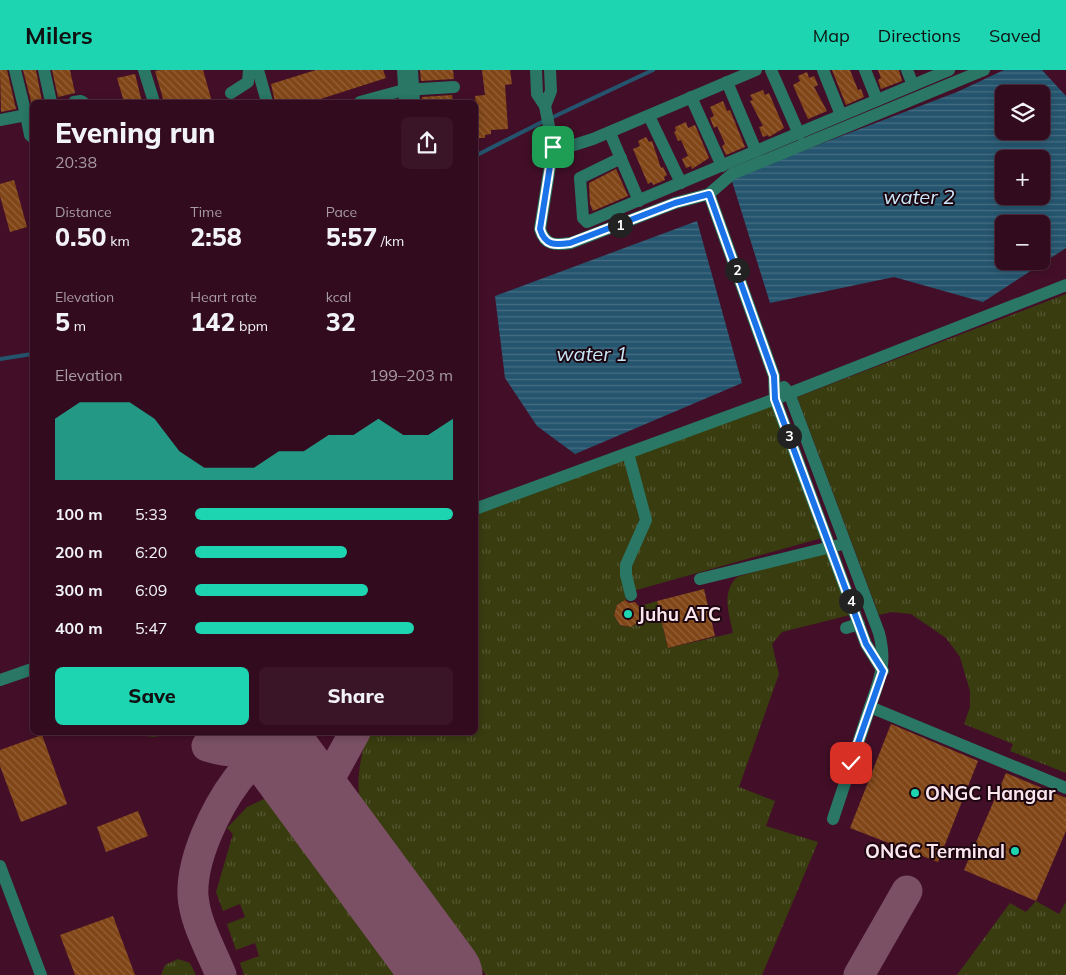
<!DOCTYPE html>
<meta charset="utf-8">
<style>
:root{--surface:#320b1e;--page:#3a1427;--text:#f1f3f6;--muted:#a89ba4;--line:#4d2b3c;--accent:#1dd5b1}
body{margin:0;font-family:Mulish,sans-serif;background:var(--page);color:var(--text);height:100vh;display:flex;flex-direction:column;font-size:19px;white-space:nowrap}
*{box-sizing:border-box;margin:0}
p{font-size:16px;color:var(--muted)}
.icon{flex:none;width:28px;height:28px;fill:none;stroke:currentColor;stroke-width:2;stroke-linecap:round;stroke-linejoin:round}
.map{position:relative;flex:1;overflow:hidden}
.sheet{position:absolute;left:30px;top:30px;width:448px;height:635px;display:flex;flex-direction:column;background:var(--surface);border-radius:8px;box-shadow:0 2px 8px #0003,0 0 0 1px var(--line)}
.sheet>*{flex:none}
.tools{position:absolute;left:995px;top:15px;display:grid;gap:10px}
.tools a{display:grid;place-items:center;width:55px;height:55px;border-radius:8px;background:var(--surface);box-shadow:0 2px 8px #0003,0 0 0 1px var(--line);font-size:25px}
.pin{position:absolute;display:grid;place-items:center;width:42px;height:42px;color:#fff;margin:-21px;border-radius:10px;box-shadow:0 2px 8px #0006}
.km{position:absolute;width:25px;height:25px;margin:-12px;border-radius:50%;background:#222;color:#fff;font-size:14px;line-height:25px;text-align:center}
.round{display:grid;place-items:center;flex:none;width:52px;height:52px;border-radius:8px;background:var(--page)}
.headline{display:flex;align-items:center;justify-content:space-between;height:85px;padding:0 25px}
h1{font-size:28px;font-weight:800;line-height:38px}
.metrics{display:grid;grid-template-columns:repeat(3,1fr);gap:8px;height:85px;padding:5px 25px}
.metrics div{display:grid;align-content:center}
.metrics b{font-size:25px;font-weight:800}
.metrics small{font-size:14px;font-weight:400}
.metrics p{font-size:14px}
.chart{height:140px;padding:10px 25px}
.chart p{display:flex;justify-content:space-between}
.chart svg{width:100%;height:90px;margin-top:5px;fill:var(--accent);opacity:.7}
.primary-button{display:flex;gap:10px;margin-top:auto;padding:10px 25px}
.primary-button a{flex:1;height:58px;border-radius:8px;background:var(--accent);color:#111;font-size:20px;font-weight:800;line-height:58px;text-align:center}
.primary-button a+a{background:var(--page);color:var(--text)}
ul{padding:0 25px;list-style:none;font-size:16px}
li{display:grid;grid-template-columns:80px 60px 1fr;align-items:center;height:38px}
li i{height:12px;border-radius:6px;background:var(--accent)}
header{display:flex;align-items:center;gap:30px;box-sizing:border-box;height:70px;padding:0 25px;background:var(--accent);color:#111}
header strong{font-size:24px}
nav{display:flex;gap:28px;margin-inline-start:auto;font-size:18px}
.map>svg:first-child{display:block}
</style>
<header>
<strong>Milers</strong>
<nav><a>Map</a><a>Directions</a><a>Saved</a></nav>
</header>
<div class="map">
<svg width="1066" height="905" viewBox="0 0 1066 905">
<defs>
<pattern id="grass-tufts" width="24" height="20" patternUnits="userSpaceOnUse" patternTransform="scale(1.25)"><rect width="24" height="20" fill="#383c0f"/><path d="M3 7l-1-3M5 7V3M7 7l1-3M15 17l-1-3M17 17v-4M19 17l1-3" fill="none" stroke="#565832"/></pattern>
<pattern id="water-rules" width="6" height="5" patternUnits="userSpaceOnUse" patternTransform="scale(1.25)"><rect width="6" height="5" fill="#25556e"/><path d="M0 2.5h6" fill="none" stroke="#466d83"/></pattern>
<pattern id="building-back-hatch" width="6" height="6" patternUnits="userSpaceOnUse" patternTransform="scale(1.25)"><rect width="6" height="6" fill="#814617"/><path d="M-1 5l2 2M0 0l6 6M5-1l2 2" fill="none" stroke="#946139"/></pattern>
</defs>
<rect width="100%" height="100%" fill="#430f28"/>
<g fill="url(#grass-tufts)">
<polygon points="1066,224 1066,703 1010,681 1013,674 964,654 970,637 970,621 960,587 946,568 911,544 891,542 879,545 797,327"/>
<path d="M773,335L822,468L633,521C625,489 644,478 649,450C651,441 636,398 633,386Z"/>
<path d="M625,389L640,448L620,500L626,530L617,535L614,545L620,555C629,558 636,557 641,548L640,536L657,531L668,578L733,563C729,543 721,523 737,507L826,481L850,545L782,562L772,574L779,604L739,717L775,731L766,756L818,772L762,905H486L365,748C354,725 358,685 370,663L475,662V444Z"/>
<polygon points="138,663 164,663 165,665 154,667 139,665"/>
<polygon points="298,663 319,663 309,678"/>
<polygon points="270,726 281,729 371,859 369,869 379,884 394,886 408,905 244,905 240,893 259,886 255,873 236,880 227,854 245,847 240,834 223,841 216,822 233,764 227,758 247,737"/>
<polygon points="1036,831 1059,844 1066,832 1066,905 957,905 1010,833 1026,842"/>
<polygon points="178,889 190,893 196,905 161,905 165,895"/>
</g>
<g fill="url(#water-rules)" fill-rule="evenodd">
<path d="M1004,0H1042L1066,26V178L983,232L894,207L770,233L731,108L957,22ZM1004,24H1041V61H1004ZM1004,89H1041V126H1004ZM1004,154H1041V191H1004Z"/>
<polygon points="697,151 742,313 575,384 537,356 505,308 495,226"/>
</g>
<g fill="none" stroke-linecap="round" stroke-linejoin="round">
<g stroke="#25556e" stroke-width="4">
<polyline points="551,48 653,0"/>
<polyline points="475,86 544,51"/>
<polyline points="0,289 32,284"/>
</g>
<g stroke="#7b5064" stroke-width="31">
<path d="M207,676C231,684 249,682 273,675"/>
<polyline points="316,733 355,662"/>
<path d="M221,905C211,880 195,853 193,826C191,789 216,738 237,710C247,697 261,686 273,675"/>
<polyline points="859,905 907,821"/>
</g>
<polyline stroke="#7b5064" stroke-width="79" points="264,662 443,905"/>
</g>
<g fill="url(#building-back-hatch)">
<polygon points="0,0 7,0 16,39 1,42"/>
<polygon points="23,0 36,0 42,31 32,32 32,35"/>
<polygon points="52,0 70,0 75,23 58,27"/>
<polygon points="161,0 203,0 212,32 164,32 155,1"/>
<polygon points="316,0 383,0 386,8 311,32 275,32 271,14"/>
<polygon points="420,0 453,0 454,9 421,11"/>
<polygon points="482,0 510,0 512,14 505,15 508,59 491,60 491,64 485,65 485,68 476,68 475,54 478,53 475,26 485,25"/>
<polygon points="832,0 850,0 858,20 861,19 864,27 846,35"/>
<polygon points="878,0 899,0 902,11 881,19 878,10 881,8"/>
<polygon points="807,2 809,8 814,6 818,15 814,17 827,41 808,49 793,15 800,11 798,6"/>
<polygon points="135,4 142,32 124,32 117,8"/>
<polygon points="763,20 765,25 769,23 784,58 769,67 768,65 763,67 759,57 763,56 750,31 753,30 750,25"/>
<polygon points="452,25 453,32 422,32 422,27"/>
<polygon points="723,31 727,41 730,40 745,77 726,85 722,76 725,74 717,56 714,58 710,48 714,46 710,37"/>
<polygon points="686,52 688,58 695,55 709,88 692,99 691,96 686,98 682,89 688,86 681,70 678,71 674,62 676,61 675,57"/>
<polygon points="646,67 649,72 652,71 661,98 663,97 667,105 664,107 665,110 653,115 652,112 648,114 633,79 640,76 638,71"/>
<polygon points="616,99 628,126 593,141 590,134 589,113"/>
<polygon points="14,110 27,157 10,162 0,126 0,114"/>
<polygon points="704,519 715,566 668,578 657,531"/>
<polygon points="625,530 629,533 635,532 642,540 639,551 631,557 620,555 614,545 617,535"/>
<polygon points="891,654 978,691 938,792 850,758"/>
<polygon points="42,665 67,734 21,752 0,696 0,680"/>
<polygon points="1006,703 1066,728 1066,761 1036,831 964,800"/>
<polygon points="138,741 148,766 106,782 97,757"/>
<polygon points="113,846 135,905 75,905 60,865"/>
</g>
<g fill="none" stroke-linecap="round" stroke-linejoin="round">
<g stroke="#297764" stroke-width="12">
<polyline points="44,0 51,32"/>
<polyline points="144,0 154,32"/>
<polyline points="258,0 267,32"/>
<polyline points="403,0 405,32"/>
<polyline points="412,0 414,32"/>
<polyline points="536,0 537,24 545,36 552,72 564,75 574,75 593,69 756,0"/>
<polyline points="771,0 799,64"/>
<polyline points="823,0 841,45"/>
<polyline points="865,0 877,30"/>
<polyline points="907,0 913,15"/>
<polyline points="727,12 756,81"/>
<polyline points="231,23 248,12 249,0"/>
<polyline points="691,27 722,96"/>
<polyline points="74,32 81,31 83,32"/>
<polyline points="360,32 404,20 454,17"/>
<polyline points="545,36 551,21 550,0"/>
<polyline points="32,43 26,45 30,65 32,67"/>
<polyline points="649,46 681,113"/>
<polyline points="0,50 26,45 15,0"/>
<polyline points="610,63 639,131"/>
<path d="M552,72L553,77L540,159C545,176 555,175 571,173L675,133L709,124L774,306L775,329L866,574L883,601"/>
<polyline points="621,88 580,108 583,148 587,152 949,0"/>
<polyline points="709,124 732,104 984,0"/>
<path d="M784,317L789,323L879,563C887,594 880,608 870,637L1066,718"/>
<polyline points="628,383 646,450 626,495 626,505 631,525"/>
<polyline points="475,439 775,329 1066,215"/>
<polyline points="700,509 839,475"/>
<polyline points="846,558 859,554"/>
<polyline points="0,610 32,599"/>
<polyline points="833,749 870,637"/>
<polyline points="0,796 41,905"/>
</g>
</g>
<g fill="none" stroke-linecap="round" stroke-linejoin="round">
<defs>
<path id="route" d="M553,77L540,159C545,176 555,175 570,173L675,133L709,124L774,306L775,329L866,574L883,601L851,693"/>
</defs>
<use href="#route" stroke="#fff" stroke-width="10"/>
<use href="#route" stroke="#1a73e8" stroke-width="6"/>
</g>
<g fill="#1dd5b1" stroke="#1c0610" stroke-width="2">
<circle cx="628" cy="544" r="5"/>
<circle cx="915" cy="723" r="5"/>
<circle cx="1015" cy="781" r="5"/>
</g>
<g text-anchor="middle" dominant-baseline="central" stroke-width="4" stroke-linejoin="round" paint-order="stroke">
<g font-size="19" font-weight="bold" fill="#fce6ee" stroke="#1c0610" text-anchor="start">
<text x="638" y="544">Juhu ATC</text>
<text x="925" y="723">ONGC Hangar</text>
<text x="1005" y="781" text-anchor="end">ONGC Terminal</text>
</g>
<g font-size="20" font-style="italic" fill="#c9e6f8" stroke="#1c0610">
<text x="919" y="126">water 2</text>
<text x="592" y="283">water 1</text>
</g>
</g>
</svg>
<div class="tools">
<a><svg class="icon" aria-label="layers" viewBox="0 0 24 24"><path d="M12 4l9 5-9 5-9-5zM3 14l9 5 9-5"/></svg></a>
<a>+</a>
<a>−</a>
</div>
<div class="pin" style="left:553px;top:77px;background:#1e9e55"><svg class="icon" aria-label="arrive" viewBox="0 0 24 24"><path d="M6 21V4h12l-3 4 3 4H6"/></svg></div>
<div class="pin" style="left:851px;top:693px;background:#d93025"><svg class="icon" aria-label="check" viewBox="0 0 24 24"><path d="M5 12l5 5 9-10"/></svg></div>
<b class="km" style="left:620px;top:155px">1</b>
<b class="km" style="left:737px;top:200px">2</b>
<b class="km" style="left:789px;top:366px">3</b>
<b class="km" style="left:851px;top:531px">4</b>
<section class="sheet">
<div class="headline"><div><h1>Evening run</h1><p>20:38</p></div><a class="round"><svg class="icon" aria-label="share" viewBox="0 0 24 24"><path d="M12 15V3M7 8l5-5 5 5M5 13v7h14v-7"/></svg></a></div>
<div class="metrics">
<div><p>Distance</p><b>0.50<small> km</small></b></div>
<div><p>Time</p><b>2:58</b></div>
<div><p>Pace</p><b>5:57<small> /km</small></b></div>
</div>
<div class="metrics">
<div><p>Elevation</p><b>5<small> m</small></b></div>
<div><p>Heart rate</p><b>142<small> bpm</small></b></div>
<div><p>kcal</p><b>32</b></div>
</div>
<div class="chart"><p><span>Elevation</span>199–203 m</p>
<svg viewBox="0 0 160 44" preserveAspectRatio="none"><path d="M0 44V14L10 6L20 6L30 6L40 14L50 30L60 38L70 38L80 38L90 30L100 30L110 22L120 22L130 14L140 22L150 22L160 14V44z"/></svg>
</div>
<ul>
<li><b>100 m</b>5:33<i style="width:100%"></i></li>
<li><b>200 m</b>6:20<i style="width:59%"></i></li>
<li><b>300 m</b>6:09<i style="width:67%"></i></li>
<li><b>400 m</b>5:47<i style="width:85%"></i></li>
</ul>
<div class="primary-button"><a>Save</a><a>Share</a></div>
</section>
</div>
